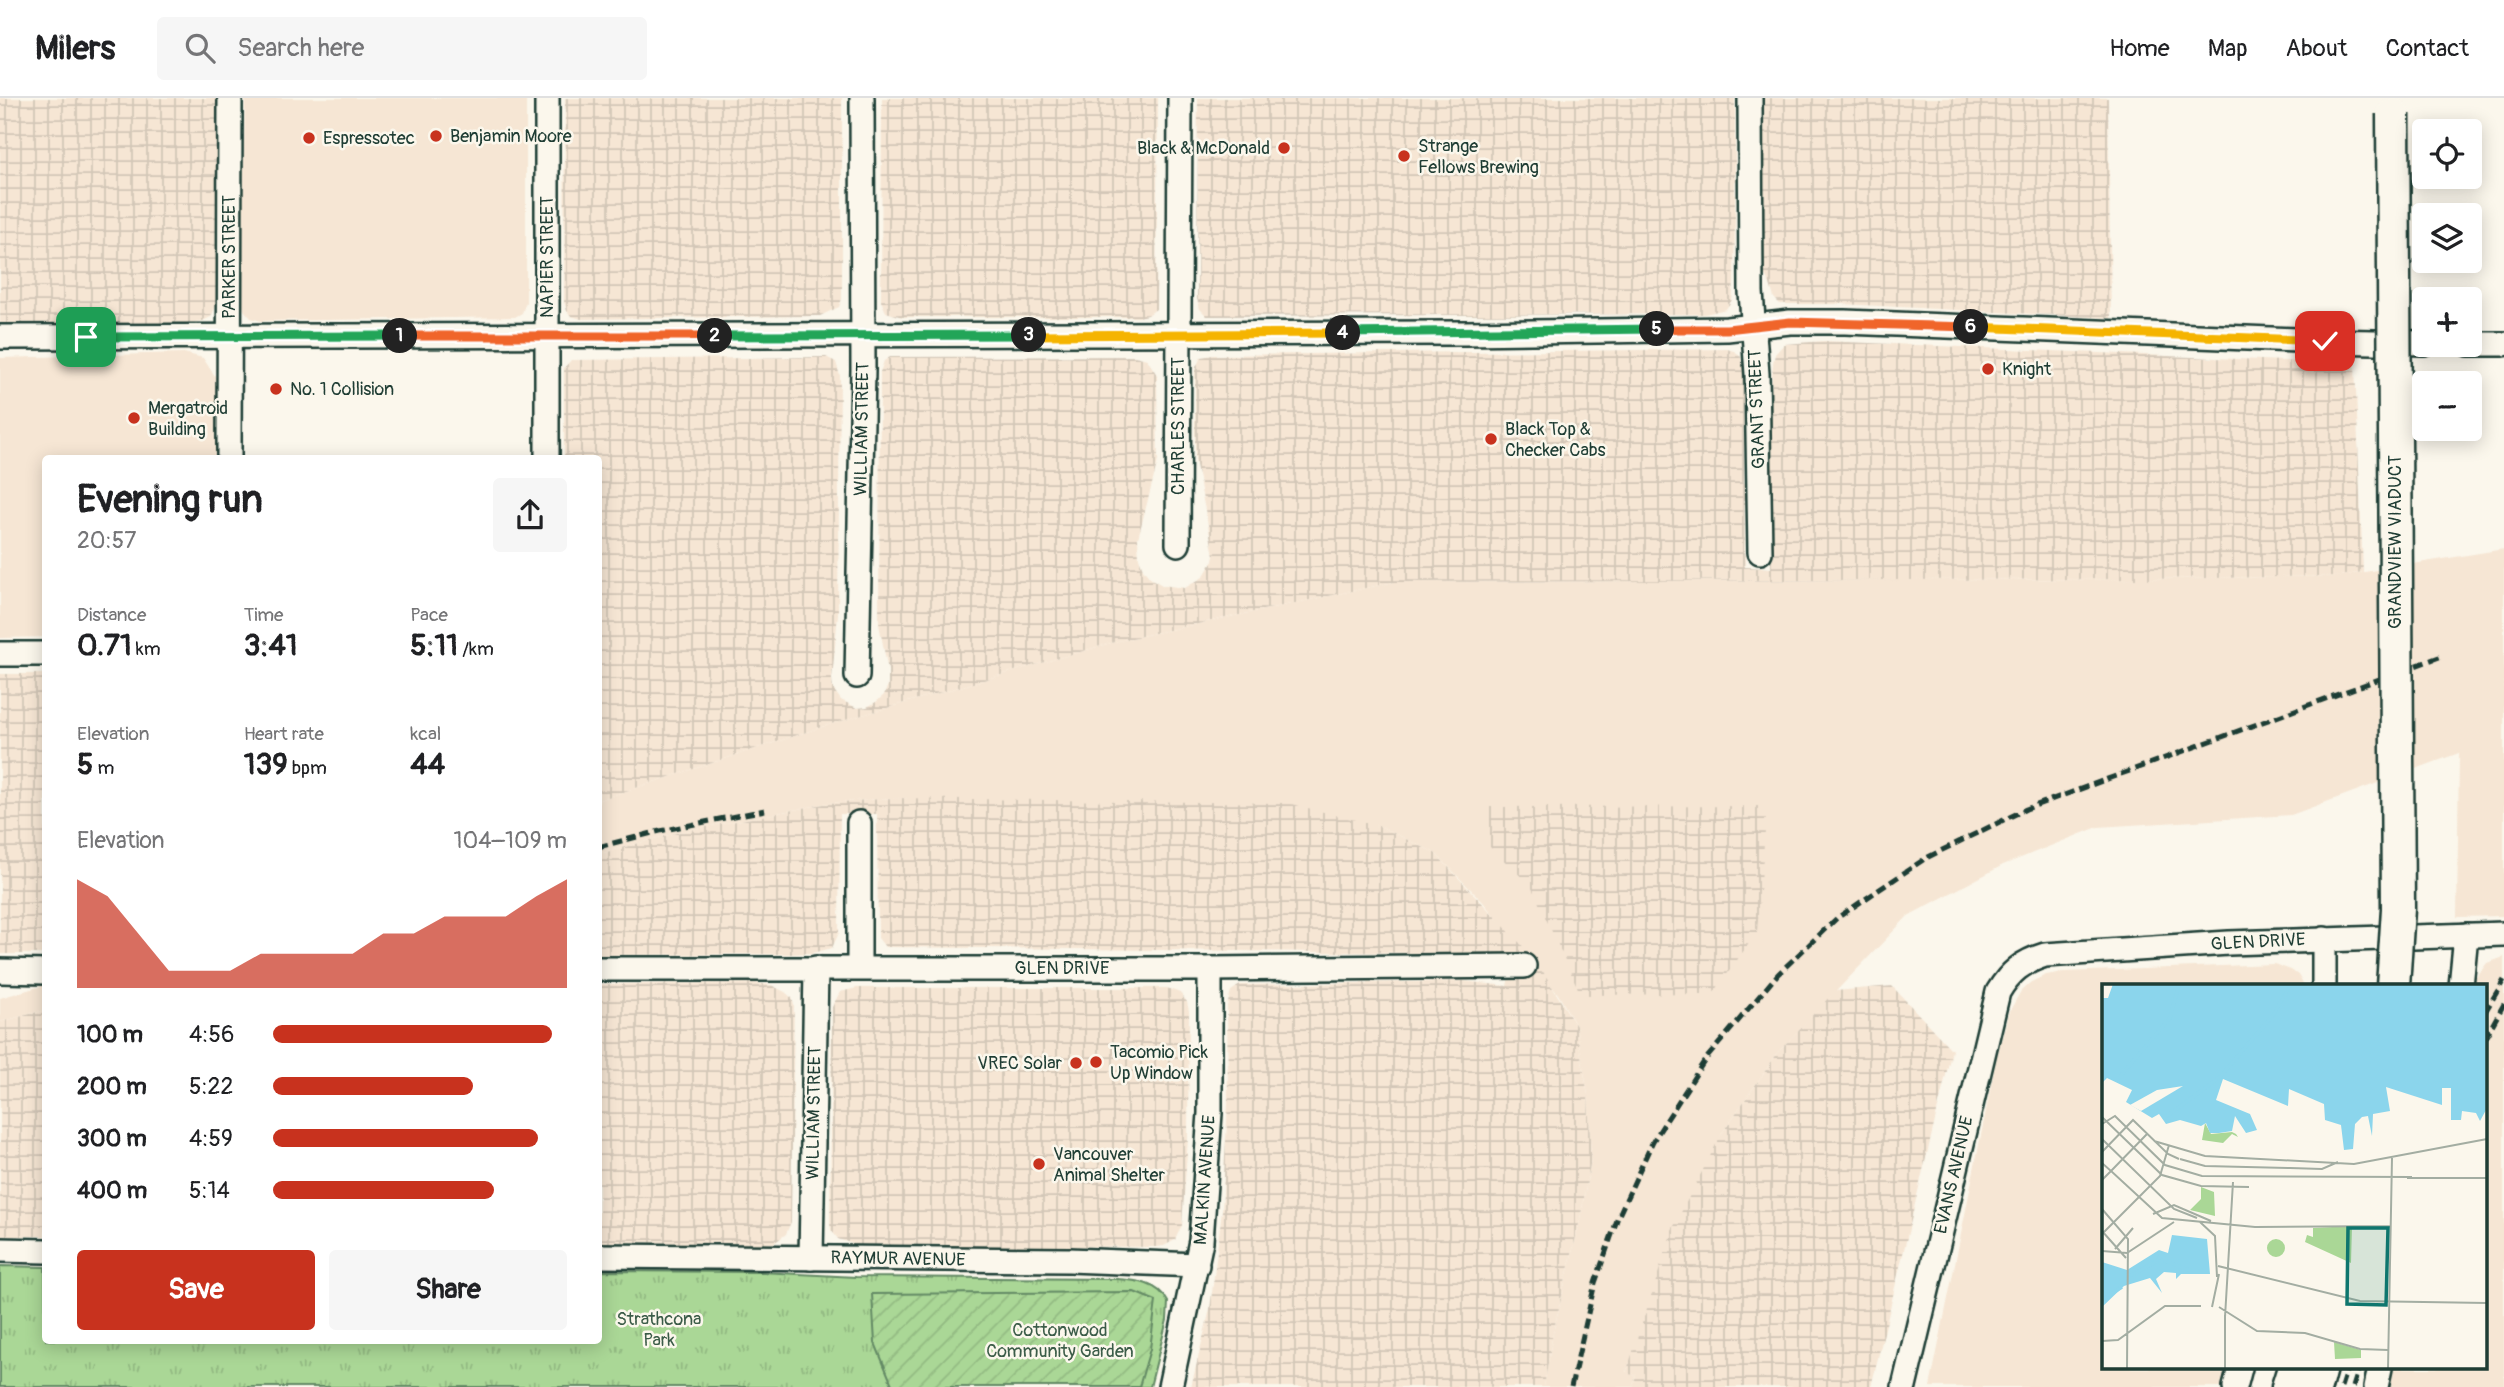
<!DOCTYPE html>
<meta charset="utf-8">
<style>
:root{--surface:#fff;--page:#f6f6f6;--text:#202124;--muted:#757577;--line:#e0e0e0;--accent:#c8321e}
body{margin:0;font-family:Pangolin,sans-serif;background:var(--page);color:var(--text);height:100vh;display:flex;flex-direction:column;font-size:26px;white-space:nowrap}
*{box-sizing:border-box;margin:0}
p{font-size:23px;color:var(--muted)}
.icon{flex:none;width:38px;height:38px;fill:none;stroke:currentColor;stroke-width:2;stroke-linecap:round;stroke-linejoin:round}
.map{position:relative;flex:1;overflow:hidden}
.side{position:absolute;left:42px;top:357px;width:560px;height:889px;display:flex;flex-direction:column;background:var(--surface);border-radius:7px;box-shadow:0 4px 18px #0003}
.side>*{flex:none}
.fabs{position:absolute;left:2412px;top:21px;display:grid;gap:14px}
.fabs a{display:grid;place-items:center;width:70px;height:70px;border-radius:7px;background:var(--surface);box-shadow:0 4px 18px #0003;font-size:35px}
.pin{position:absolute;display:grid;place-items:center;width:60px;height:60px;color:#fff;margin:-30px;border-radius:14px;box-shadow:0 4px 10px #0006}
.km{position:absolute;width:35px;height:35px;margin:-18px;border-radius:50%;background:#222;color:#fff;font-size:19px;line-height:35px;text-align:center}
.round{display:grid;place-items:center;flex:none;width:74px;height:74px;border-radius:7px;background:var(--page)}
.head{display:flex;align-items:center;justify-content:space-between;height:119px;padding:0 35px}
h1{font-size:38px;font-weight:800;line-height:52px}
.stats{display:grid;grid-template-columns:repeat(3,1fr);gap:10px;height:119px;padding:7px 35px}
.stats div{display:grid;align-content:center}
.stats b{font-size:30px;font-weight:800}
.stats small{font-size:19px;font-weight:400}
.stats p{font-size:19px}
.chart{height:196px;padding:14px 35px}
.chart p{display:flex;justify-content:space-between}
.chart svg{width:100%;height:126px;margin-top:7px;fill:var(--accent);opacity:.7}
.button{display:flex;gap:14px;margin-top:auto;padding:14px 35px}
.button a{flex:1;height:80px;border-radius:7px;background:var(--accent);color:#fff;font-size:28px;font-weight:800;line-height:80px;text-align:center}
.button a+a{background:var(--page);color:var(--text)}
ul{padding:0 35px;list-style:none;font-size:23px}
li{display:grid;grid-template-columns:112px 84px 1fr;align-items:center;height:52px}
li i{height:18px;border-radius:9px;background:var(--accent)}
header{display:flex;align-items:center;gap:42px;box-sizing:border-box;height:98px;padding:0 35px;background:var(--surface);border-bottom:2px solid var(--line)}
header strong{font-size:33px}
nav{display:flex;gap:38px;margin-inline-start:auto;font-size:24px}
.search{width:490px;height:63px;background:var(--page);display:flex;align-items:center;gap:18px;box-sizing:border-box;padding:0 24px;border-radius:7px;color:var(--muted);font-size:26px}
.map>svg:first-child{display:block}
</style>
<header>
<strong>Milers</strong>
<div class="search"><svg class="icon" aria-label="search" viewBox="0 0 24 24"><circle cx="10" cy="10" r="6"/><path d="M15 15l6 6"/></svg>Search here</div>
<nav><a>Home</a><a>Map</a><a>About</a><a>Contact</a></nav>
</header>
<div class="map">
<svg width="2504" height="1289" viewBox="0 0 2504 1289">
<defs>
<pattern id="industrial-grid" width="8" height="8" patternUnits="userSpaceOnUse" patternTransform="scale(1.75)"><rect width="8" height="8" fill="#f6e6d4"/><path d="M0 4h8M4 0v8" fill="none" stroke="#d2c6b7"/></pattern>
<pattern id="park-tufts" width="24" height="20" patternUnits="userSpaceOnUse" patternTransform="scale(1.75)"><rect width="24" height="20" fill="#aad796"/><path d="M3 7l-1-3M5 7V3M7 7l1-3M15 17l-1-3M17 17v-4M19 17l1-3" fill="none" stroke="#92b982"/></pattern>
<pattern id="garden-furrows" width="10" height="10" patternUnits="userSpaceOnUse" patternTransform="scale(1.75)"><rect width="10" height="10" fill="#aad796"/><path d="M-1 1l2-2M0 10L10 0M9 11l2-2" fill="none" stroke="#92b982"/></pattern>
</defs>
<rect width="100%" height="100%" fill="#fbf7ec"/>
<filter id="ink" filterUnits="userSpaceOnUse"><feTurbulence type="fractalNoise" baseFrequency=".0143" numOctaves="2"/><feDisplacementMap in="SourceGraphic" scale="14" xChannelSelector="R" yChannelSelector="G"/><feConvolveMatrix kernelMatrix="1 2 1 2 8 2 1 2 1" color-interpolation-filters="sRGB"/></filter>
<g filter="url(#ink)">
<g fill="#f6e6d4">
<polygon points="245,0 526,0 526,204 522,215 515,219 261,223 251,220 244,212 241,200"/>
<polygon points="184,255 203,260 215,278 217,287 219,360 46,360 45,539 0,540 0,260"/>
<polygon points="2504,451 2504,818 2457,819 2459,655 2291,717 2098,729 2003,767 1908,818 1779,953 1722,1035 1626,1274 1636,1278 1632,1289 1544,1289 1553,1235 1580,1122 1591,1061 1588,997 1576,928 1558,896 1483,804 1435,755 1379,728 892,700 829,705 680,734 599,756 599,702 828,627 1118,543 1394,484 2146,481 2340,478"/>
<polygon points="2504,859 2504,1289 2387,1289 2391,1270 2485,1270 2485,888 2472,888 2474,882 2487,865"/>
<polygon points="2274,866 2291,872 2298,877 2304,888 2103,888 2103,1270 2226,1270 2222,1289 1930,1289 1997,958 2009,914 2021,893 2031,884 2046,877 2064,874"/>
<polygon points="45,887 45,912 0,924 0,900"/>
</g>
<g fill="url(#industrial-grid)">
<polygon points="0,0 216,0 220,99 220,199 211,219 203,223 139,231 0,230"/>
<polygon points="565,0 842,0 842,201 839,209 820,218 581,221 571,218 567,213 564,204"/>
<polygon points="882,0 1158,0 1156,211 1148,217 1139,219 902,219 886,214 881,203"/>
<polygon points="1198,0 1735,0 1735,122 1734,186 1732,202 1726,211 1705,216 1207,218 1200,211 1197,201"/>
<polygon points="1762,0 2108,0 2111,220 1842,206 1780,206 1774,200 1770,186 1762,172"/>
<polygon points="1824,243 2355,266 2363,474 2340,478 2146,481 1394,484 1118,543 828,627 599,702 598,360 564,360 564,270 571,262 826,259 836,264 840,278 838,516 832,581 833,591 841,602 857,610 867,609 876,604 884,597 888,587 888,573 879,526 880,274 884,263 890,259 1135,258 1147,261 1157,277 1158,363 1138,440 1139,460 1143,471 1150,480 1162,487 1185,490 1203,479 1213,463 1214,457 1195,362 1195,271 1201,259 1213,257 1727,251 1734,253 1740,257 1743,266 1745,469 1771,470 1771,292 1773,265 1775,256 1784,246"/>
<rect x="0" y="576" width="45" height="280"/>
<polygon points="892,700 1288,705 1379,728 1435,755 1536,862 1576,928 1588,997 1591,1061 1580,1122 1553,1235 1544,1289 1191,1289 1210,1211 1222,1112 1228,1006 1227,908 1231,893 1240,887 1463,883 1507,888 1514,856 885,849 878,840 877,716 840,716 839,835 832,850 813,855 791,856 599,857 599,756 680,734 829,705"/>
<polygon points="1767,708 1757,834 1713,896 1581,897 1531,788 1490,749 1490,709"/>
<polygon points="755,885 771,887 785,894 792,900 794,907 791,1124 786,1136 774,1145 766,1146 599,1144 599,886"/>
<polygon points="1892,888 1952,952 1871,1289 1632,1289 1636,1278 1626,1275 1673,1130 1722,1035 1779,953 1835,893"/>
<polygon points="857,890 1167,890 1180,895 1187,904 1189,913 1188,1040 1182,1127 1175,1142 1164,1148 1156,1149 856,1147 838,1141 831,1132 830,1126 832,909 840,894"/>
<polygon points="45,912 45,1138 0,1138 0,924"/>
</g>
<path fill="url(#park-tufts)" stroke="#648a65" stroke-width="2" d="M0,1168L45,1169L46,1242H598L599,1173L761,1174L856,1179L1117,1181C1136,1182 1159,1185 1168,1204L1167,1222L1150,1289H0Z"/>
<polygon fill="url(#garden-furrows)" stroke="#648a65" stroke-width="2" points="1134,1194 1156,1203 1150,1251 1139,1289 893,1289 875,1245 872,1196"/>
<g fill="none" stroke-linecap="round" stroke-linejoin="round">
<defs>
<g id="street">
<polyline points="1750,0 1751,194 1757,276 1760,454"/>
<polyline points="0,239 1465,235 1727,231 1790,224 1845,224 2324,243 2424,245"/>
<polyline points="2469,246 2504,246"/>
<polyline points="229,360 230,0"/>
<polyline points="547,360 547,0"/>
<polyline points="1178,446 1180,0"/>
<polyline points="0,556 46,556"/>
<polyline points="857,578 863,272 862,0"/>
<polyline points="859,870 859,725"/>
<polyline points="598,871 1210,871 1524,868"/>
<polyline points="0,873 46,874"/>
<polyline points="2324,888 2324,841"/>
<polyline points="2461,888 2466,837"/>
<polyline points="0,1152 46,1153"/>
<polyline points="598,1158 1069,1162 1197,1167"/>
<polyline points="811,1160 816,870"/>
<polyline points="1170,1289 1201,1143 1210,1015 1210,871"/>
<path d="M1904,1289L1998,894C2010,874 2022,864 2045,857L2229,845L2504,836"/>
<polyline points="2235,1289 2240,1270"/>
<polyline points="2376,1289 2380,1270"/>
</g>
<g id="secondary">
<polyline points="2288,1289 2294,1270"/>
<polyline points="2315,1289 2320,1270"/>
</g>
</defs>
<use href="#street" stroke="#1f3d34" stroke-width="28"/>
<use href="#secondary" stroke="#1f3d34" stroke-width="37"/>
<use href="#street" stroke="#fbf7ec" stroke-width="23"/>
<use href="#secondary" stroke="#fbf7ec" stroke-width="32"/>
<g stroke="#1f3d34" stroke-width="5" stroke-dasharray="10 5" stroke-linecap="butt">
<polyline points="598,749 660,733 765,712"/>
<polyline points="2485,914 2504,882"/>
<polyline points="2485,940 2504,906"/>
<polyline points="1571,1289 1595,1185 1618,1119 1653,1043 1705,962 1778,876 1837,820 1926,760 2026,711 2442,558"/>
<polyline points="2341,1289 2347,1270"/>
<polyline points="2353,1289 2359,1270"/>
</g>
<defs>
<polyline id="secondary-bridge" points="2393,888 2398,811 2393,16"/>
</defs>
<use href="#secondary-bridge" stroke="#1f3d34" stroke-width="37" stroke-linecap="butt"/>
<use href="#secondary-bridge" stroke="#fbf7ec" stroke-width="32"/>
</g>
</g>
<g fill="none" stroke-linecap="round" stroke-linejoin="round" filter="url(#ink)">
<defs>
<polyline id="split-1" points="86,239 400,238"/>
<polyline id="split-2" points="400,238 715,238"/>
<polyline id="split-3" points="715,238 1029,237"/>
<polyline id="split-4" points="1029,237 1343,235"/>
<polyline id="split-5" points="1343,235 1657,231"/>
<polyline id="split-6" points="1657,231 1727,231 1790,224 1971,229"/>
<polyline id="split-7" points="1971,229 2325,243"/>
</defs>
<use href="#split-1" stroke="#fff" stroke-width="14"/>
<use href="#split-2" stroke="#fff" stroke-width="14"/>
<use href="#split-3" stroke="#fff" stroke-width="14"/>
<use href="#split-4" stroke="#fff" stroke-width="14"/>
<use href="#split-5" stroke="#fff" stroke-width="14"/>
<use href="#split-6" stroke="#fff" stroke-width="14"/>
<use href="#split-7" stroke="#fff" stroke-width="14"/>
<use href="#split-1" stroke="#22a559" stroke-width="9"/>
<use href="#split-2" stroke="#f0652b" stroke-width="9"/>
<use href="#split-3" stroke="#22a559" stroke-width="9"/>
<use href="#split-4" stroke="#f5b400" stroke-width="9"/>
<use href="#split-5" stroke="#22a559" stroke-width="9"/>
<use href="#split-6" stroke="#f0652b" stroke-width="9"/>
<use href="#split-7" stroke="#f5b400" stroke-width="9"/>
</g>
<g fill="#c8321e" stroke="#fbf7ec" stroke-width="2.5">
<circle cx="436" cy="38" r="7"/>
<circle cx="309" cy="40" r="7"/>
<circle cx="1284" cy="50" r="7"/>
<circle cx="1404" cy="58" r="7"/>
<circle cx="1988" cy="271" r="7"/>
<circle cx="276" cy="291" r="7"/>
<circle cx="134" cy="320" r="7"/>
<circle cx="1491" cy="341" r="7"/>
<circle cx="1096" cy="964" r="7"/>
<circle cx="1076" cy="965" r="7"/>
<circle cx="1039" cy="1066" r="7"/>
</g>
<g text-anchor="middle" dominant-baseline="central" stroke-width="5" stroke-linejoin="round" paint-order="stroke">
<g font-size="18" fill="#1f3d34" stroke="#fbf7ec" text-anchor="start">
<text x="450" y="38">Benjamin Moore</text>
<text x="323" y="40">Espressotec</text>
<text x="1418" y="48">Strange<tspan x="1418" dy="21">Fellows Brewing</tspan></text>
<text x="1270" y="50" text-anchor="end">Black &amp; McDonald</text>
<text x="2002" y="271">Knight</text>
<text x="290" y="291">No. 1 Collision</text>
<text x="148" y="310">Mergatroid<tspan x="148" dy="21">Building</tspan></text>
<text x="1505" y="331">Black Top &amp;<tspan x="1505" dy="21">Checker Cabs</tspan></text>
<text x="1110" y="954">Tacomio Pick<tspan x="1110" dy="21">Up Window</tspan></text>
<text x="1062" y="965" text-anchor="end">VREC Solar</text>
<text x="1053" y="1056">Vancouver<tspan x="1053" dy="21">Animal Shelter</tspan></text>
</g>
<g font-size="18" fill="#1f3d34" stroke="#fbf7ec">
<text transform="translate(229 159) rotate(-90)">PARKER STREET</text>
<text transform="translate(547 159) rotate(-90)">NAPIER STREET</text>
<text transform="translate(1757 311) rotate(-92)">GRANT STREET</text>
<text transform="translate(1178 328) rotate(-90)">CHARLES STREET</text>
<text transform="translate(862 331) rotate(-89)">WILLIAM STREET</text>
<text transform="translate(2395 444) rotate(-90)">GRANDVIEW VIADUCT</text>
<text transform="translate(2258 844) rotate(-3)">GLEN DRIVE</text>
<text x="1062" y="870">GLEN DRIVE</text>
<text transform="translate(814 1015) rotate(-89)">WILLIAM STREET</text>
<text transform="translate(1954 1077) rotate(-77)">EVANS AVENUE</text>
<text transform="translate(1205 1082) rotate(-86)">MALKIN AVENUE</text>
<text transform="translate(898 1161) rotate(1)">RAYMUR AVENUE</text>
</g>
<g font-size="18" fill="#3b5c48" stroke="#fbf7ec">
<text x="659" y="1221">Strathcona<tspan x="659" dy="21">Park</tspan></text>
<text x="1060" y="1232">Cottonwood<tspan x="1060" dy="21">Community Garden</tspan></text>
</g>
</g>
<g transform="translate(2102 886)">
<rect width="385" height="385" fill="#fbf7ec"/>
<path d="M103,139L109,150L130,148L134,150L136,153L130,150L121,159L100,156ZM99,203L112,208L113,232L88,226L99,215ZM250,242L249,279L203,258L205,251L211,253V244ZM165 264a9 9 0 1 1 18 0a9 9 0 1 1-18 0ZM232,358L259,366V374L233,375Z" fill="#aad796"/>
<path d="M11,0H385L384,126L378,137L374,129L360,127L359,136H349V104H340V121L284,103L288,127L271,130L270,152L266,132L260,133L253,140L251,165L242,166L239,141L223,136L222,120L187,105L186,122L121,95L114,116L148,130L155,146L144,149L133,132L130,147L117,149H108L104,139L99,142L78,136L64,140L57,130L50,134L24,118L30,106L5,94L0,99V14H6ZM70,251L105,255L108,290H79L74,295V289L62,288L54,295L60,309L48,294L22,302L0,323V278L25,286L57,266L66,269Z" fill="#8bd5ec"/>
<path d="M81,102L39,127L28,121L55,106Z" fill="#fbf7ec"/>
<path fill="none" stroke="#8bd5ec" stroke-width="3.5" d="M14,97L68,34L77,0M65,132L118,93L172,30L189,0M60,270L63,277L89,287M28,292L55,277L60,269M0,316L20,303"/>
<path fill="none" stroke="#a3ada2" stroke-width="2" d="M0,133L60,191L99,202L147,203M0,140L13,132L63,181L100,192L310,193M45,150L9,187L60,234L153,243L288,242M0,155L72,225L95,234M52,157L103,172L252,180L385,155M0,168L31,136L66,170L77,175M78,175L103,182L188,184L220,185L236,178M0,179L9,187L0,196M305,194H385M0,225L26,255L25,385M51,230L72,221L109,237M98,238L113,252L115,293M0,247L24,274M0,250L58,192L67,161M13,265L31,244M0,267L25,269L72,238M116,282L258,317L385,319M110,323L117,290M117,323L155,347L203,349L258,365L286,366M123,333L131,198M0,357L16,356L63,322H99M123,385V331M286,385L290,174"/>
<path fill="#0f766e" fill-opacity="0.15" stroke="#0f766e" stroke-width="3.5" d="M246,244H286L284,321L245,320Z"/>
<rect width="385" height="385" fill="none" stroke="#1f3d34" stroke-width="3.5"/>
</g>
</svg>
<div class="fabs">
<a><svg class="icon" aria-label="locate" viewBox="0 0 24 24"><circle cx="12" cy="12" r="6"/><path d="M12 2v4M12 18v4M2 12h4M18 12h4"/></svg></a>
<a><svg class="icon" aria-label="layers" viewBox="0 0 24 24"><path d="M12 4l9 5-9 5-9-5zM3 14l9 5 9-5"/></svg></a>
<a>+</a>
<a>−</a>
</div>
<div class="pin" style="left:86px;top:239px;background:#1e9e55"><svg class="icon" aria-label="arrive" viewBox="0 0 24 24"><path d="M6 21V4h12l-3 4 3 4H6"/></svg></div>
<div class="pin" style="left:2325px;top:243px;background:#d93025"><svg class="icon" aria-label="check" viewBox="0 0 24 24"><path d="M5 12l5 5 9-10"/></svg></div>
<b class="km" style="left:400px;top:238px">1</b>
<b class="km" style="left:715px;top:238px">2</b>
<b class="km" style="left:1029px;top:237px">3</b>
<b class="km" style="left:1343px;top:235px">4</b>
<b class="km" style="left:1657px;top:231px">5</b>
<b class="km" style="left:1971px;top:229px">6</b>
<section class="side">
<div class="head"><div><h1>Evening run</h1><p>20:57</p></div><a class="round"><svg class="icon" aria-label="share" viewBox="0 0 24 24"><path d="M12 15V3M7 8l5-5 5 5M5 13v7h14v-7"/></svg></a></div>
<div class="stats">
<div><p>Distance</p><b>0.71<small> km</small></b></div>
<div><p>Time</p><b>3:41</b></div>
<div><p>Pace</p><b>5:11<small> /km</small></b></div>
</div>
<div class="stats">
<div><p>Elevation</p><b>5<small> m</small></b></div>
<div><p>Heart rate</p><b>139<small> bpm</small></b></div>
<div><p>kcal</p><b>44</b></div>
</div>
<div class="chart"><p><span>Elevation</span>104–109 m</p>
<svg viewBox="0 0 160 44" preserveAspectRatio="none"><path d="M0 44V6L10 12L20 25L30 38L40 38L50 38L60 32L70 32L80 32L90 32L100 25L110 25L120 19L130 19L140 19L150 12L160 6V44z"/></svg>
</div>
<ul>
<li><b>100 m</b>4:56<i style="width:95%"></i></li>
<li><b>200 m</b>5:22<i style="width:68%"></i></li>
<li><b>300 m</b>4:59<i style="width:90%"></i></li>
<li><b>400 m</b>5:14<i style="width:75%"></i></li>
</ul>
<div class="button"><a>Save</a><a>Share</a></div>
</section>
</div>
